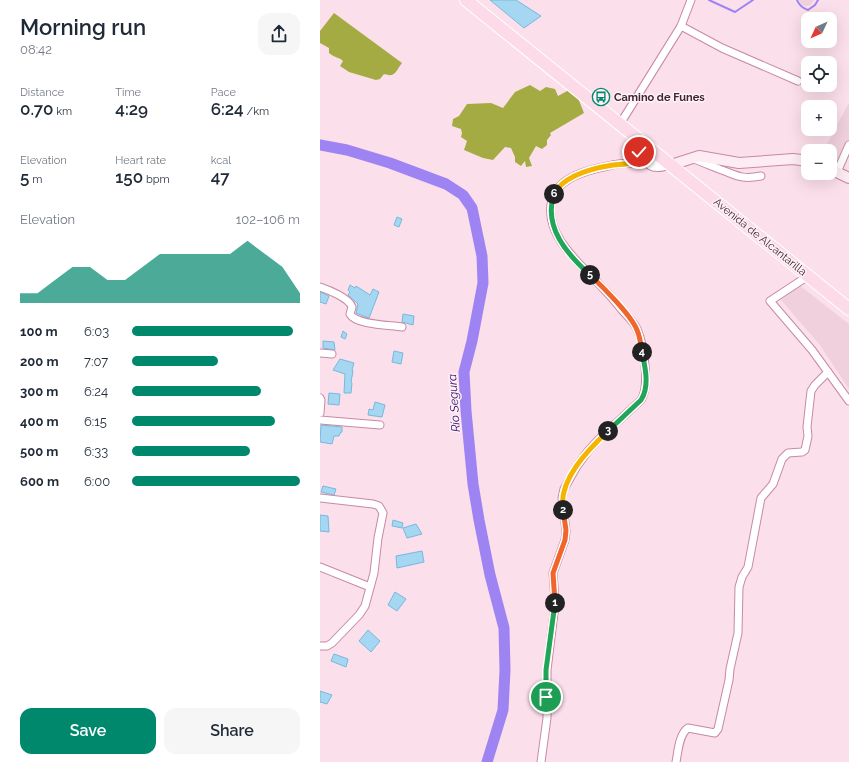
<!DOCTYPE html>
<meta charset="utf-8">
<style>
:root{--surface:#fff;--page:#f6f6f7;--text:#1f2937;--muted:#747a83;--accent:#00886d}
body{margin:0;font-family:Raleway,sans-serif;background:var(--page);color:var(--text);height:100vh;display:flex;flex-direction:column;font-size:15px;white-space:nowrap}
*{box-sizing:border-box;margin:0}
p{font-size:13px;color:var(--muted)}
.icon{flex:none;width:22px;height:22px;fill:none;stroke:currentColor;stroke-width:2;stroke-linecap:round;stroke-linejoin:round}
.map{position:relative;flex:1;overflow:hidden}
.sheet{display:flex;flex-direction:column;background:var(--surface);width:320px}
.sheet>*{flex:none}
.needle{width:26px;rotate:226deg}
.tools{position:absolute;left:481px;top:12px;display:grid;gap:8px}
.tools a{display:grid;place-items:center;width:36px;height:36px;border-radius:8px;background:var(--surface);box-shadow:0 4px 16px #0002;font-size:20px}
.pin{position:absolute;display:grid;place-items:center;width:34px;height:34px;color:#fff;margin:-17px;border:2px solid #fff;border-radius:50%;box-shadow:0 1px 4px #0007}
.km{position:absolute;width:20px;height:20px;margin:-10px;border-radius:50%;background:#222;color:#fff;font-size:11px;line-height:20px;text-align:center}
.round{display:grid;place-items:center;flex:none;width:42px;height:42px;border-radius:12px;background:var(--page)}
.head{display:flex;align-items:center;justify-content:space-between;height:68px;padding:0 20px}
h1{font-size:22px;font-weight:600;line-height:30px}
.figures{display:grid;grid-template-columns:repeat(3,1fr);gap:6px;height:68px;padding:4px 20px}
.figures div{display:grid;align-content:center}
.figures b{font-size:17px;font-weight:600}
.figures small{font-size:11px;font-weight:400}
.figures p{font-size:11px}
.chart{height:112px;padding:8px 20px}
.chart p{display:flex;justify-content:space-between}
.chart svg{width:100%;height:72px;margin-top:4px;fill:var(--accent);opacity:.7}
.primary-button{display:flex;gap:8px;margin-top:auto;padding:8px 20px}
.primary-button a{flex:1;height:46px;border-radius:12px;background:var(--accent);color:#fff;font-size:16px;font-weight:600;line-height:46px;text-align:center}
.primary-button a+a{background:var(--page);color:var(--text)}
ul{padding:0 20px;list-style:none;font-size:13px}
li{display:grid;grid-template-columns:64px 48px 1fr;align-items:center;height:30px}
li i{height:10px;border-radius:5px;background:var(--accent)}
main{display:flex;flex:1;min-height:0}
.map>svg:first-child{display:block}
</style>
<main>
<section class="sheet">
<div class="head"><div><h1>Morning run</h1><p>08:42</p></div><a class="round"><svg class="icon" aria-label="share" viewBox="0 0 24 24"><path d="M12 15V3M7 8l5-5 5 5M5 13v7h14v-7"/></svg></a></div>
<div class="figures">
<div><p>Distance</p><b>0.70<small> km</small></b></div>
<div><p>Time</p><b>4:29</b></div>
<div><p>Pace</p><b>6:24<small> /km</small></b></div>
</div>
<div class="figures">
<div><p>Elevation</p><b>5<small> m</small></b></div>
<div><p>Heart rate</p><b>150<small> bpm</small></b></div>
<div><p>kcal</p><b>47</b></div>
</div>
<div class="chart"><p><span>Elevation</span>102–106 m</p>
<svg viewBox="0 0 160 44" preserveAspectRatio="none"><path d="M0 44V38L10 38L20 30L30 22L40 22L50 30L60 30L70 22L80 14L90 14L100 14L110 14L120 14L130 6L140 14L150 22L160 38V44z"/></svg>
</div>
<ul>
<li><b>100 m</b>6:03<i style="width:96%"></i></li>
<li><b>200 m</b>7:07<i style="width:51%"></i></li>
<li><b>300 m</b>6:24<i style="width:77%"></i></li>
<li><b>400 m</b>6:15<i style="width:85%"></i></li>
<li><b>500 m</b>6:33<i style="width:70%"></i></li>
<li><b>600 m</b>6:00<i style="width:100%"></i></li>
</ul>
<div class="primary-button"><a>Save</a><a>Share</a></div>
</section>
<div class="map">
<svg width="529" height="762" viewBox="0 0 529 762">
<rect width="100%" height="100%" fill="#fbdfea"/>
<g fill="#efd0dc">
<polygon points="479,0 494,0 490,5 486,6 482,5"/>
<polygon points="529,103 529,151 514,167 510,165 510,151 503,151"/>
<polygon points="479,285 529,324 529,389 500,345 461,300"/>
</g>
<g fill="#a4ab42">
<path d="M14,13L82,63C76,71 75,78 64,74L60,79L56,80L29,72L20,66L23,61C21,58 13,57 9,53V48L0,43V31Z"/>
<polygon points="210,85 220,91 226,87 235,89 238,96 249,90 258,98 264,113 230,133 231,135 227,140 227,145 222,149 216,146 209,158 212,166 206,167 205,161 201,166 195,162 195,157 191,148 185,147 173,160 163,158 144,150 147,141 141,137 142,133 141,129 132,126 133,119 139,116 147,104 171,103 183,108 195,92"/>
</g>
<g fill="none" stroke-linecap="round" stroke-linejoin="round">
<g stroke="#9e84f3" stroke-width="2">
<polyline points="389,0 415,12 433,0"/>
<path d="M477,0C479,5 482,8 488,10L495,5L498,0"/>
</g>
<polyline stroke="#9e84f3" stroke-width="11" points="0,145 27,150 70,163 126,184 143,195 152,208 162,256 163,283 152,341 144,372 146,411 153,484 159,520 170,575 184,628 185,670 183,710 167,762"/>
</g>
<g fill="#a5d7f2" stroke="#77b9dc">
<polygon points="170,0 196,0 221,16 204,28"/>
<polygon points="77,217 82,219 79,227 74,225"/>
<polygon points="30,285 35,288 36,286 50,295 53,289 59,292 49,318 36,313 38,304 28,295 30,292 28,290"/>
<polygon points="0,292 9,296 6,304 0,302"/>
<polygon points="83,314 94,316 93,325 82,322"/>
<polygon points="23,331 27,334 25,339 21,337"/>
<polygon points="3,341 14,342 15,350 3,348"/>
<polygon points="74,351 83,353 81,364 72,362"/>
<polygon points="20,359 34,363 32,370 33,371 31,382 32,383 31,393 24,393 25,374 13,370"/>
<polygon points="9,393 20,394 19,405 8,404"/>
<polygon points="55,402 65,405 62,417 48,415 49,409 53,410"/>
<polygon points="1,425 22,427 22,432 20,433 19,436 14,436 12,444 0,442"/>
<polygon points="3,486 16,489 14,495 1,492"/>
<polygon points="0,515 8,516 9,532 0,531"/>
<polygon points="73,520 83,523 82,528 72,526"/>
<polygon points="96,524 102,534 87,538 83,528"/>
<polygon points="102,551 104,562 77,568 76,556"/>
<polygon points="75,592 86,599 77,611 68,605"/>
<polygon points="48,630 60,641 51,652 39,641"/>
<polygon points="14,654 28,659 26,667 11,661"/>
<polygon points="0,691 12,695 7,704 0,702"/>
</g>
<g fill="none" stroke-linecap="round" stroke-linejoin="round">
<defs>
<g id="minor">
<polyline points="361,26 402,48 478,81"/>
<polyline points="300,124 361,26 371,0"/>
<path d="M316,141C326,159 324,174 351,165"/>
<path d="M372,158C381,162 389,165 399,169C417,175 420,180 441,176"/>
<polyline points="517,172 529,145"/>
<polyline points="488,276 450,301 492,350 529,401"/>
<path d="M0,287C9,290 29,298 32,307L30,314C36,325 70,325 82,327"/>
<polyline points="0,353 12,354"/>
<polyline points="0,398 1,400 0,413"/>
<polyline points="0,420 60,425"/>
<polyline points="0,498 53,504 59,506 63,513 58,538 54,573 45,606 39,615 12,643 7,646 0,646"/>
<polyline points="0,567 50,587"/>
<path d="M221,762L227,718V670L234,613L235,600L233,573L245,540L246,531L242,498L244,489L257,466L268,451L278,440L321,400C330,386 324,345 317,329C314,322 307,316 302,310C295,301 288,293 280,285C259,263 223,234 232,200C238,177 268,170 288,166C298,163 308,163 319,163C324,163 329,165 334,164L338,160L339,156"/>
<path d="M356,762C358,752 359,734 368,728L395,733L398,729L409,680L410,669L418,633L419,587L422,577L428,567L441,498L453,484L462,459L468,453L482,452L485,450L488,436L487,427L491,391L495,385L508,372"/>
</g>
<g id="secondary">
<polyline points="351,165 379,156 419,163 473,159 488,161"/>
<polyline points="510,169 529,178"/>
</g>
<polyline id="primary" points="146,0 529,309"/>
</defs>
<use href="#minor" stroke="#c889a4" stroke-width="9"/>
<use href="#secondary" stroke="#c889a4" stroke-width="12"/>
<use href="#primary" stroke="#fff" stroke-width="14"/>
<use href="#minor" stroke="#fff" stroke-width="7"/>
<use href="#secondary" stroke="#feecf3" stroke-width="10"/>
<use href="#primary" stroke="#fcdae8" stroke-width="12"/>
</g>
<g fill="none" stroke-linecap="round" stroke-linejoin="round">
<defs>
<polyline id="split-1" points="226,697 226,670 235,603"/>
<polyline id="split-2" points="235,603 233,573 245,540 246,530 243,510"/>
<path id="split-3" d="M243,510C238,480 268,450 288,431"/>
<path id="split-4" d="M288,431L321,400C330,386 325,367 322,352"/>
<path id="split-5" d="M270,275C283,287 311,315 317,330C320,337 321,345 322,352"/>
<path id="split-6" d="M234,194C223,227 247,254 270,275"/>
<path id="split-7" d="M234,194C244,175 274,168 293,165C299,164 307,165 312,162C316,160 317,156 319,152"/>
</defs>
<use href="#split-1" stroke="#fff" stroke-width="8"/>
<use href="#split-2" stroke="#fff" stroke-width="8"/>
<use href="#split-3" stroke="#fff" stroke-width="8"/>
<use href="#split-4" stroke="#fff" stroke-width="8"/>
<use href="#split-5" stroke="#fff" stroke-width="8"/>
<use href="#split-6" stroke="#fff" stroke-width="8"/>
<use href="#split-7" stroke="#fff" stroke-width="8"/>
<use href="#split-1" stroke="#22a559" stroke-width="5"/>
<use href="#split-2" stroke="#f0652b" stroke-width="5"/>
<use href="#split-3" stroke="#f5b400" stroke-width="5"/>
<use href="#split-4" stroke="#22a559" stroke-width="5"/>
<use href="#split-5" stroke="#f0652b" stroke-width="5"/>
<use href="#split-6" stroke="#22a559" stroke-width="5"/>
<use href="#split-7" stroke="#f5b400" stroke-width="5"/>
</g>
<defs>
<symbol id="bus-ring" viewBox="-11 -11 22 22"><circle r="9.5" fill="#fff1f6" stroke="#00886d" stroke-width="1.5"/><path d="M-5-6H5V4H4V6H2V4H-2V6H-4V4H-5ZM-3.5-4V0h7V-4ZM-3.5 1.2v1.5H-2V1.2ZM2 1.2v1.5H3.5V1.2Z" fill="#00886d"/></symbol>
</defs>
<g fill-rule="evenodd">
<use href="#bus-ring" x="271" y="87" width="20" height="20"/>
</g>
<g text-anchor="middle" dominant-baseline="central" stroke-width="3" stroke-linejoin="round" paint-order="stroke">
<g font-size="11" font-weight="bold" fill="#3f2631" stroke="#fff1f6" text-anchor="start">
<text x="294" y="97">Camino de Funes</text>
</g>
<g font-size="11" fill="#3f2631" stroke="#fff1f6">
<text transform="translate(440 237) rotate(39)">Avenida de Alcantarilla</text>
</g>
<g font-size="12" font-style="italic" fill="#33096e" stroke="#fff1f6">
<text transform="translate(134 403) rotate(-94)">Río Segura</text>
</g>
</g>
</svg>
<div class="tools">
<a><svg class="needle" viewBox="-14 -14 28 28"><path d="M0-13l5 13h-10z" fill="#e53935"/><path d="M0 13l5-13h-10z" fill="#747a83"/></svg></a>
<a><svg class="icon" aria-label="locate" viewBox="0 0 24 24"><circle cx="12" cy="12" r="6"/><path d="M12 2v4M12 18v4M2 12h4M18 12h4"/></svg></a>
<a>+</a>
<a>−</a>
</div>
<div class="pin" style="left:226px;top:697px;background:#1e9e55"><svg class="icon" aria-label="arrive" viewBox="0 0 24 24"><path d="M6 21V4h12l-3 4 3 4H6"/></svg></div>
<div class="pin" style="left:319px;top:152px;background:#d93025"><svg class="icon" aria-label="check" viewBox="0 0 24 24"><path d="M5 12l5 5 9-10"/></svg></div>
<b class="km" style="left:235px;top:603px">1</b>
<b class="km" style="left:243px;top:510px">2</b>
<b class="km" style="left:288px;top:431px">3</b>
<b class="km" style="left:322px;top:352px">4</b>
<b class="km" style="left:270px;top:275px">5</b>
<b class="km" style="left:234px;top:194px">6</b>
</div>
</main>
